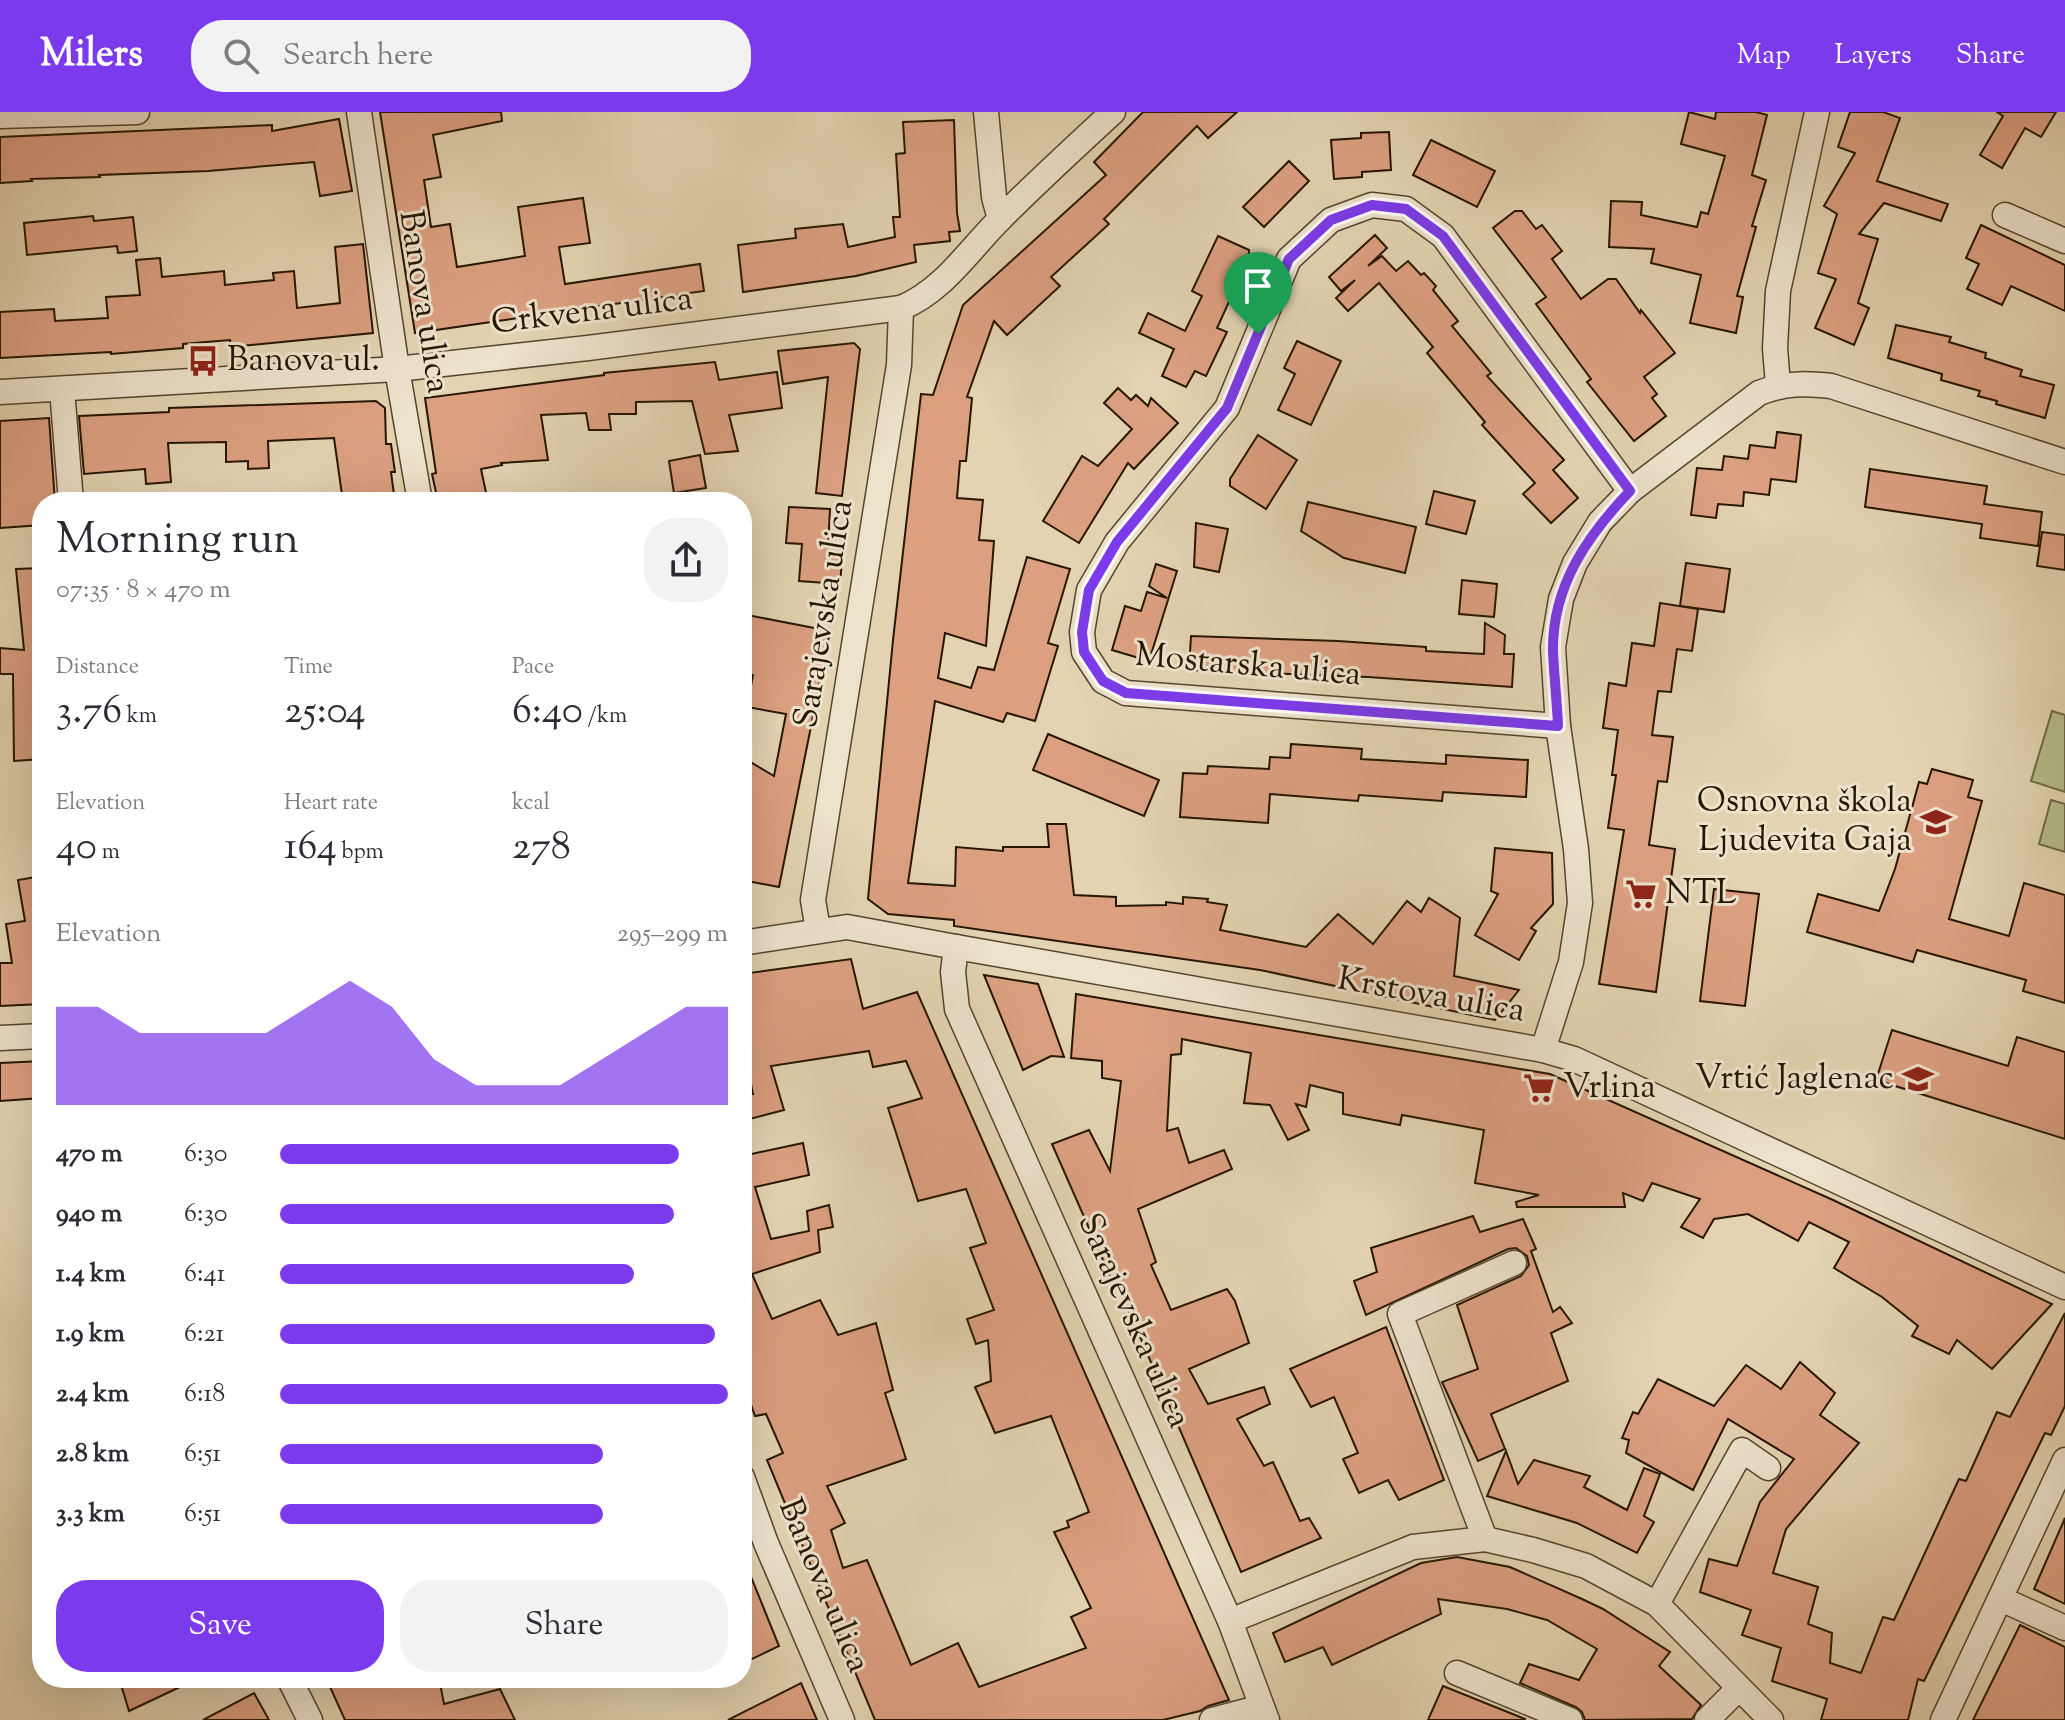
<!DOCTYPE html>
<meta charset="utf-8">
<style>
:root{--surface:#fff;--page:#f2f2f3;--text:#2b2b33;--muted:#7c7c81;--accent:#7c3aed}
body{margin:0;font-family:"Sorts Mill Goudy",serif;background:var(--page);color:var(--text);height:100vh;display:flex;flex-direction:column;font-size:30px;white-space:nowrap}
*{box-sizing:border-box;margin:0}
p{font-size:26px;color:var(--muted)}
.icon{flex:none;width:44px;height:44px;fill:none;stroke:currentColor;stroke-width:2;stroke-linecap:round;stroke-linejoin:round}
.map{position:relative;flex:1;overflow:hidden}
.details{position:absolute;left:32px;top:380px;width:720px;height:1196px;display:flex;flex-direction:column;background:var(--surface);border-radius:32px;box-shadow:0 8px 32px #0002}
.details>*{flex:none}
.pin{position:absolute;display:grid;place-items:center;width:68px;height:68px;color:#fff;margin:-82px -34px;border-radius:50% 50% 50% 0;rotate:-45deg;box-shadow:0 0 8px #0007}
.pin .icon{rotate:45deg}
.round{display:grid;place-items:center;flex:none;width:84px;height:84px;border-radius:32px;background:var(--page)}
.head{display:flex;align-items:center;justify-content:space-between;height:136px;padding:0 24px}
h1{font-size:44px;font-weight:600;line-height:60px}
.metrics{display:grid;grid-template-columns:repeat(3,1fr);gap:12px;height:136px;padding:8px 24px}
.metrics div{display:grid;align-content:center}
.metrics b{font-size:40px;font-weight:600}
.metrics small{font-size:22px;font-weight:400}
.metrics p{font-size:22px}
.chart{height:224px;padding:16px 24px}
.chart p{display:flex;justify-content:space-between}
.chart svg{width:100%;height:144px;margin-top:8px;fill:var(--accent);opacity:.7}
.button{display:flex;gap:16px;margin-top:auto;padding:16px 24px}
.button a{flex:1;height:92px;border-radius:32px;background:var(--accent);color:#fff;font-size:32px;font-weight:600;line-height:92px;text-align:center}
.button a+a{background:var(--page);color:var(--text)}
ul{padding:0 24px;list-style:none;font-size:26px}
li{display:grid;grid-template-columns:128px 96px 1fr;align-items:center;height:60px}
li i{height:20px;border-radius:10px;background:var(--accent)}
header{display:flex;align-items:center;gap:48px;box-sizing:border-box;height:112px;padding:0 40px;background:var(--accent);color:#fff}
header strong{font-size:38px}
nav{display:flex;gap:44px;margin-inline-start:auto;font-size:28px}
.search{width:560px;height:72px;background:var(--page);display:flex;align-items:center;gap:20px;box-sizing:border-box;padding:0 28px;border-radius:32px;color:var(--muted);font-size:30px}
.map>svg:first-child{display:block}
</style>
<header>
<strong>Milers</strong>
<div class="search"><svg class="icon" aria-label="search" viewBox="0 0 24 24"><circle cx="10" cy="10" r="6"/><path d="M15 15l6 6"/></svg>Search here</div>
<nav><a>Map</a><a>Layers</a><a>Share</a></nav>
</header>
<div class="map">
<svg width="2065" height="1608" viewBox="0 0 2065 1608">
<rect width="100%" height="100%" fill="#e3d3b1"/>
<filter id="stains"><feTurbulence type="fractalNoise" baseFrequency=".0025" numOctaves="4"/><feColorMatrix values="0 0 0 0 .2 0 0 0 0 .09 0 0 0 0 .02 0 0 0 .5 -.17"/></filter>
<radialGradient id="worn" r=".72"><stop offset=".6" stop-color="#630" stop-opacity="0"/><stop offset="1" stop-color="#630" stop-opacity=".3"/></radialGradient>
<g fill="#b5bc8a" stroke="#6e6946" stroke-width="2">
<polygon points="2052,599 2065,603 2065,680 2031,669"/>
<polygon points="2051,688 2065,692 2065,740 2039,732"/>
</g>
<g fill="#dca081" stroke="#261602" stroke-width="2">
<polygon points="380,0 501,0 502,9 433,23 441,65 424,68 431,115 450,112 457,155 525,144 518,95 583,86 590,131 559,135 565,172 700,152 704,179 415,221"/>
<polygon points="1143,0 1237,0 1208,26 1197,14 1104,107 1109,112 1051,165 1060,174 1007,223 994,209 967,285 972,286 966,349 960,349 957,386 983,388 979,428 994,429 986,534 945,521 938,566 971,576 978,555 994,558 1027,445 1070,457 1048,531 1058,534 1035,609 1007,601 1003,610 935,589 908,771 955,774 956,735 1003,739 1003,735 1049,735 1047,712 1066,712 1074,783 1116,785 1116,794 1166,793 1166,790 1183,792 1183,785 1208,787 1207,790 1227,793 1220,818 1306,835 1338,802 1373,832 1407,789 1421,800 1429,786 1460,806 1454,864 1519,878 1495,908 1260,858 954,814 954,808 888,802 868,787 893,528 921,282 933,283 963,193 1106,63 1094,50"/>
<polygon points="1689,0 1715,7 1716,0 1756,0 1767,3 1752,63 1766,68 1752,114 1756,115 1737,184 1743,185 1736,221 1690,211 1701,163 1651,151 1654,137 1609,135 1611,89 1642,90 1641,103 1697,115 1701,100 1708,102 1725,44 1681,32"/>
<polygon points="1850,0 1883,0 1900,6 1877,69 1948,92 1941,109 1884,91 1859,122 1878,127 1858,191 1869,196 1854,233 1815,216 1836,167 1818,161 1837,102 1824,94 1855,41 1838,35"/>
<polygon points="1997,0 2056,0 2041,25 2025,16 2002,56 1980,43 2003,4"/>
<polygon points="339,7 352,79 320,84 314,50 208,59 99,63 100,65 31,67 32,69 0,71 0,25 272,13 272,19"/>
<polygon points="954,8 957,101 960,119 949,120 950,129 914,133 916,150 856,164 743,180 738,133 796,126 795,117 843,112 848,135 895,125 893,105 900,105 896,42 905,41 903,10"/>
<polygon points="1389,20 1391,58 1362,60 1362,65 1334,67 1331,28 1361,26 1361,21"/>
<polygon points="1431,28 1495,59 1477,95 1413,63"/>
<polygon points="1289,49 1309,69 1264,115 1243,95"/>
<polygon points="1515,99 1522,99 1536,117 1542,113 1562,139 1552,147 1581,187 1608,167 1616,167 1640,201 1641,198 1675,241 1644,265 1657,282 1652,286 1666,304 1634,329 1587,270 1591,267 1536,192 1546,185 1493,116"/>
<polygon points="93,104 94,109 133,105 137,139 118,141 117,134 27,143 24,111"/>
<polygon points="1981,113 2065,153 2065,199 2011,174 2002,193 1967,177 1979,152 1966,146"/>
<polygon points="1375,123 1387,136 1368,154 1382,144 1396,159 1408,149 1421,163 1424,161 1436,174 1433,178 1458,209 1452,214 1491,261 1487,264 1564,348 1553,358 1578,386 1551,411 1523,382 1535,371 1482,313 1485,310 1427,241 1433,235 1379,171 1348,199 1336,186 1355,168 1341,179 1329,165"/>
<polygon points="1218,124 1249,138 1249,146 1217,216 1227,220 1206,264 1195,259 1186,275 1162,264 1174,237 1139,221 1148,201 1185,219 1202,184 1192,179"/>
<polygon points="363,132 373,221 231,235 230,228 183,232 183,236 111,242 111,240 0,246 0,200 54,197 55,209 108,206 106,185 140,183 136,148 160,146 162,165 224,159 225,173 274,168 273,161 294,159 297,196 340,191 335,135"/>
<polygon points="1896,213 1951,225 1949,230 1986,241 1985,246 2022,258 2020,264 2054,273 2045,306 1996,292 1997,289 1978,284 1980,279 1941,268 1942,262 1888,246"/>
<polygon points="1297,229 1341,249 1311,313 1278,298 1295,262 1284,256"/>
<polygon points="854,231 860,237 842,384 816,381 828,265 783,272 778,239"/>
<polygon points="715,250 719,268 777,260 782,296 729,303 738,339 705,342 692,289 636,290 636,302 609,302 611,318 589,318 586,301 541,303 548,348 501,351 502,353 481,357 488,390 438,390 432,362 436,361 425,286 604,263 604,261"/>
<polygon points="1118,276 1131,288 1136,283 1148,294 1151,286 1178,311 1134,357 1128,351 1079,431 1043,409 1082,344 1098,354 1132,317 1104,291"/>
<polygon points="376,289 385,296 386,332 391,332 395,360 391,360 395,390 343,390 334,326 268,329 269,356 248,357 248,349 226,350 226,330 168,331 171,370 146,372 145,357 84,362 79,304 169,300 169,296"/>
<polygon points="49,306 55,390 42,390 42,413 0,416 0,309"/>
<polygon points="1777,320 1801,323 1796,370 1771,367 1769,383 1744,380 1743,394 1718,392 1716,406 1691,403 1697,356 1722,358 1724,344 1748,347 1750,333 1775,336"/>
<polygon points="1258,323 1297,348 1266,397 1230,374 1230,367"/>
<polygon points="700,343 706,376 674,381 669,349"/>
<polygon points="1870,357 1987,374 1984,392 2042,400 2038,434 1980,426 1982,412 1865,395"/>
<polygon points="1434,379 1475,389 1466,422 1426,412"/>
<polygon points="1308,390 1416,415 1405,461 1344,446 1301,419"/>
<polygon points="789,395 830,397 828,435 843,436 840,472 799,469 802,432 786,431"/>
<polygon points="1196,411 1228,417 1219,460 1194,455"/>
<polygon points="2042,420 2065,423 2065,458 2037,454"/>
<polygon points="1686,451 1730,457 1724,500 1680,494"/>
<polygon points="1156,452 1177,459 1149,549 1112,538 1125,494 1141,499 1147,480 1167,486 1149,474"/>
<polygon points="42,456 42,647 14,649 13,562 0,562 0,536 24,538 16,457"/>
<polygon points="1462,468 1497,472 1494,505 1459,502"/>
<polygon points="1660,491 1698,497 1692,539 1677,537 1671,580 1658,579 1652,623 1673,625 1667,670 1658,669 1649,733 1675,737 1656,880 1599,872 1624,718 1608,716 1616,663 1612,663 1618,618 1603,616 1609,571 1626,574 1632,531 1654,534"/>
<polygon points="742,502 830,519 779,775 742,768 742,645 774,664 786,602 747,595 753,563 742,561 750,523 742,521"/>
<polygon points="1485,511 1505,523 1504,542 1514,542 1512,575 1368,565 1189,558 1191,524 1338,529 1426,535 1426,539 1484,542"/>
<polygon points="1048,622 1159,668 1144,704 1033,658"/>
<polygon points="1291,632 1362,637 1361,647 1446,652 1446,643 1528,648 1526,685 1443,680 1442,689 1359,683 1358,689 1270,682 1268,711 1180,705 1183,661 1207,662 1208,654 1269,657 1270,645 1290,646"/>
<polygon points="1932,657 1973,668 1968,685 1982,689 1949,807 2009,824 2024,771 2065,783 2065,891 2023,879 2026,868 1917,838 1913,850 1807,820 1818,782 1879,799 1895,757 1919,670 1927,672"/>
<polygon points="1495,736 1552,741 1553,792 1531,816 1536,819 1519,848 1475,823 1498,782 1491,779"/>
<polygon points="42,764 42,892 0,894 0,851 12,851 6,812 25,809 18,768"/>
<polygon points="1714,777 1759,782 1745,894 1700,889"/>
<polygon points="851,847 863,897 917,880 1229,1588 1208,1594 1200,1599 1163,1608 875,1608 767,1348 783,1341 766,1302 755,1304 742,1267 742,1044 803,1031 809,1063 755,1075 771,1127 809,1119 807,1099 829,1093 833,1115 818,1118 820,1140 752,1162 772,1207 820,1188 838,1223 876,1211 893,1278 885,1281 906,1347 827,1374 845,1411 831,1418 843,1456 867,1448 911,1553 958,1531 979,1575 1086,1536 1071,1505 1091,1496 1054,1420 1069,1415 1067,1409 1089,1400 1051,1304 995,1321 975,1275 991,1269 988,1228 976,1232 967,1207 994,1198 970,1136 986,1131 966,1077 918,1089 888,996 922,986 906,949 873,955 869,939 771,954 784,998 742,1009 742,983 753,982 742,927 742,862"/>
<polygon points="984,863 1038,872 1064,945 1051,944 1023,958"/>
<polygon points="1076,882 1550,962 1833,1088 2052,1192 1992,1257 1957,1228 1949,1242 1912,1224 1918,1214 1882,1185 1834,1156 1849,1130 1809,1110 1798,1129 1748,1102 1714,1107 1703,1126 1681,1115 1700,1087 1652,1071 1643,1089 1623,1081 1625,1095 1517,1095 1516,1090 1539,1083 1475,1071 1484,1018 1402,1003 1400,1013 1343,1002 1343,981 1310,973 1306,995 1296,992 1309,1018 1288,1028 1270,993 1244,991 1251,941 1182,927 1181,942 1171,943 1167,1019 1178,1016 1189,1051 1224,1038 1232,1057 1138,1097 1156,1150 1151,1153 1171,1198 1227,1177 1235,1189 1249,1231 1189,1257 1208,1292 1264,1275 1270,1292 1237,1307 1264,1354 1273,1350 1300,1409 1309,1406 1321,1426 1241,1460 1117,1171 1114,1173 1052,1032 1089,1018 1110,1059 1121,969 1102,966 1102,949 1071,946"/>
<polygon points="1892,918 2008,954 2017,925 2065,940 2065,1027 1876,968"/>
<polygon points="42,949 42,986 0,989 0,951"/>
<polygon points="1473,1104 1480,1120 1523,1107 1536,1137 1531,1139 1553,1200 1560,1195 1572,1211 1551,1221 1568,1269 1491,1302 1505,1337 1478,1349 1442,1270 1478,1257 1457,1193 1521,1164 1529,1153 1527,1144 1516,1136 1508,1137 1366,1203 1354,1169 1377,1160 1371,1136"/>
<polygon points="2065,1201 2065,1294 2051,1323 2045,1321 1924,1569 1918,1567 1908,1608 1821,1608 1827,1587 1772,1569 1781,1536 1742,1523 1751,1498 1700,1480 1709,1447 1737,1454 1760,1390 1794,1347 1728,1307 1693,1378 1626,1341 1629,1328 1622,1326 1633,1300 1638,1302 1658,1267 1714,1294 1746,1253 1781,1277 1800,1250 1835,1281 1820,1303 1859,1331 1786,1417 1773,1461 1818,1475 1808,1512 1832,1521 1830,1551 1861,1561 1883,1505 1894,1508 1959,1367 1966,1369 1997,1300 2010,1305"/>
<polygon points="1386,1215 1444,1368 1399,1388 1388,1368 1359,1381 1343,1347 1358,1341 1334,1285 1311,1295 1290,1257"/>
<polygon points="1506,1339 1518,1372 1534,1348 1590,1364 1584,1375 1627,1398 1644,1356 1660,1362 1644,1404 1654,1410 1637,1441 1577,1411 1487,1384"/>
<polygon points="2065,1406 2065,1492 2034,1477"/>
<polygon points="743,1445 779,1534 750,1548 742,1528"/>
<polygon points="1457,1445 1510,1455 1582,1487 1603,1497 1670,1540 1659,1554 1701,1593 1692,1607 1585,1608 1582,1600 1576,1595 1520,1571 1529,1552 1579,1568 1597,1537 1547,1508 1507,1497 1438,1487 1441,1502 1332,1553 1323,1535 1285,1550 1273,1521 1421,1451"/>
<polygon points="2020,1513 2065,1535 2065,1608 1973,1608"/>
<polygon points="119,1566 199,1566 129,1599"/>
<polygon points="326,1566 439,1566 444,1592 500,1577 515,1608 345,1608"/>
<polygon points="801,1571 817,1608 728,1608"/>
<polygon points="1443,1574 1525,1607 1525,1608 1428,1608"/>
<polygon points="254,1581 269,1608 203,1608"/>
</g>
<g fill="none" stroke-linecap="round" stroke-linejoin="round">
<defs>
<g id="minor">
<polyline points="359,0 397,257 420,390"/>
<polyline points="986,0 994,85 1000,107"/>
<polyline points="0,4 137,0"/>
<polyline points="2005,103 2065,129"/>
<polyline points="1778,273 1775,236 1778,179 1817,0"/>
<polyline points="62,277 71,390"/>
<path d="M0,280L397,257L588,236L901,196C943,179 969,138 1001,106C1037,70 1075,35 1113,0"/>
<polyline points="1558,614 1126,581 1103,569 1084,540 1082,520 1089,478 1117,430 1227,296 1289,147 1331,108 1372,93 1406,97 1443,124 1630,379"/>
<polyline points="818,818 813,788 899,253 901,196"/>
<polyline points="742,831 847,815 956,835 1543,938 1574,947 2065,1175"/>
<polyline points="956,835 953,860 957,897 1230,1509 1267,1608"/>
<polyline points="0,926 42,924"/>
<path d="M1543,938L1571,850L1580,791L1576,737L1558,614L1553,535L1561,487L1575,451L1600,410L1630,379L1759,281C1784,271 1805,271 1831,274L2065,350"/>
<polyline points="742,1365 766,1431 842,1608"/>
<polyline points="1485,1427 1400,1202 1514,1151"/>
<polyline points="2001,1487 2065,1516"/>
<polyline points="1657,1492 1742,1338 1768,1356"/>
<polyline points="1230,1509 1413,1435 1485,1427 1533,1438 1586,1454 1657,1492 1771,1608"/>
<polyline points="1457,1561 1570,1608"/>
<polyline points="289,1566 310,1608"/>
<polyline points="1212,1608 1261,1595"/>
<polyline points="1707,1608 1739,1576"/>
<polyline points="1943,1608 2065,1348"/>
</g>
</defs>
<use href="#minor" stroke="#55452e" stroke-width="27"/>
<use href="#minor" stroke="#ede2cc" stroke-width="24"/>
</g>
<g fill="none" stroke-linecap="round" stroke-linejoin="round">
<defs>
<path id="route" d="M1372,93L1406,97L1443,124L1630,379C1588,423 1552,474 1553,539C1554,564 1557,589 1558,614L1126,581L1103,569L1084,540L1082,520L1089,478L1117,430L1227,296L1289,147L1331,108Z"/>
</defs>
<use href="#route" stroke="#fff" stroke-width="16"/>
<use href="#route" stroke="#7c3aed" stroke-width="10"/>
</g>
<defs>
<symbol id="bus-bare" viewBox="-9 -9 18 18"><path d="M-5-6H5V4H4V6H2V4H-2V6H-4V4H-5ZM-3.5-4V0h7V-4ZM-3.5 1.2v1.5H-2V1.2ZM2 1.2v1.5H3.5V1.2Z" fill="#8f2418" stroke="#ede2cc" stroke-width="2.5" paint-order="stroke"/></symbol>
<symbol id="school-bare" viewBox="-9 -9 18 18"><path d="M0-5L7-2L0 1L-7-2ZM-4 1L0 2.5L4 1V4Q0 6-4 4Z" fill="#8f2418" stroke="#ede2cc" stroke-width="2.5" paint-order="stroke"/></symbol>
<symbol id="supermarket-bare" viewBox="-9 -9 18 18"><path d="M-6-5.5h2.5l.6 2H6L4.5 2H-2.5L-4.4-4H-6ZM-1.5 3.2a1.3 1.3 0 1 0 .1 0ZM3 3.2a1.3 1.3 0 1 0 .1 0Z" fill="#8f2418" stroke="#ede2cc" stroke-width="2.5" paint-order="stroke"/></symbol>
</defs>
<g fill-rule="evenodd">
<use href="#bus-bare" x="181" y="227" width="44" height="44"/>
<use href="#school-bare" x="1914" y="688" width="44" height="44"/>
<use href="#supermarket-bare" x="1619" y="760" width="44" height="44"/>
<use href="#school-bare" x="1896" y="945" width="44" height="44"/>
<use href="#supermarket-bare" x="1517" y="954" width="44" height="44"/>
</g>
<g text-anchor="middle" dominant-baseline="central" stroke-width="6" stroke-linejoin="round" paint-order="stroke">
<g font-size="34" fill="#261602" stroke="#ede2cc">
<text transform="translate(423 190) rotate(81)">Banova ulica</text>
<text transform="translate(592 200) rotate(-7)">Crkvena ulica</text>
<text transform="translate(825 502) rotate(-81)">Sarajevska ulica</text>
<text transform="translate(1248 554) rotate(5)">Mostarska ulica</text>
<text transform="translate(1431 884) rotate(10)">Krstova ulica</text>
<text transform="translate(1133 1209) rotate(66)">Sarajevska ulica</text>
<text transform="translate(823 1474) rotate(67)">Banova ulica</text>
</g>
<g font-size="34" fill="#261602" stroke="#ede2cc" text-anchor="start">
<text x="227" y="249">Banova ul.</text>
<text x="1912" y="690" text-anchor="end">Osnovna škola<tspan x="1912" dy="39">Ljudevita Gaja</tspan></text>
<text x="1665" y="782">NTL</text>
<text x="1894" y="967" text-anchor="end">Vrtić Jaglenac</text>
<text x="1563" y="976">Vrlina</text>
</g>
</g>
<rect width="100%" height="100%" filter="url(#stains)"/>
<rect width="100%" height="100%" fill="url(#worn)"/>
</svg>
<div class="pin" style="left:1258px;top:222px;background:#1e9e55"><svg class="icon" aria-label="arrive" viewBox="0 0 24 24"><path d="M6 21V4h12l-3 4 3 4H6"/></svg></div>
<section class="details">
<div class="head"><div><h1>Morning run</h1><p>07:35 · 8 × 470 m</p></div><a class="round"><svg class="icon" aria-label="share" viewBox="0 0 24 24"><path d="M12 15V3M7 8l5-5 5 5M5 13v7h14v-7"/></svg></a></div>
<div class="metrics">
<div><p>Distance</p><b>3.76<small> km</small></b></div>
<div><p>Time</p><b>25:04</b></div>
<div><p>Pace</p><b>6:40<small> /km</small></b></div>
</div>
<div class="metrics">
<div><p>Elevation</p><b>40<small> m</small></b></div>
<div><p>Heart rate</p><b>164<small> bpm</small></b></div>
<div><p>kcal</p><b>278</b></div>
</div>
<div class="chart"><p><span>Elevation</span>295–299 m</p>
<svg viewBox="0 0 160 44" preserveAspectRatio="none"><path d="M0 44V14L10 14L20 22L30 22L40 22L50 22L60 14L70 6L80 14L90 30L100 38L110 38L120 38L130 30L140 22L150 14L160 14V44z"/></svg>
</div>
<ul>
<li><b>470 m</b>6:30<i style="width:89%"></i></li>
<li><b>940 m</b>6:30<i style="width:88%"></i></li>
<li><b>1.4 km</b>6:41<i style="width:79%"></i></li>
<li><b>1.9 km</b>6:21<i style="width:97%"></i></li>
<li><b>2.4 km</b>6:18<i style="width:100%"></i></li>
<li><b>2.8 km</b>6:51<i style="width:72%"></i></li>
<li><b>3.3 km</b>6:51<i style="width:72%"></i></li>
</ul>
<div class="button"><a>Save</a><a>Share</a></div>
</section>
</div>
